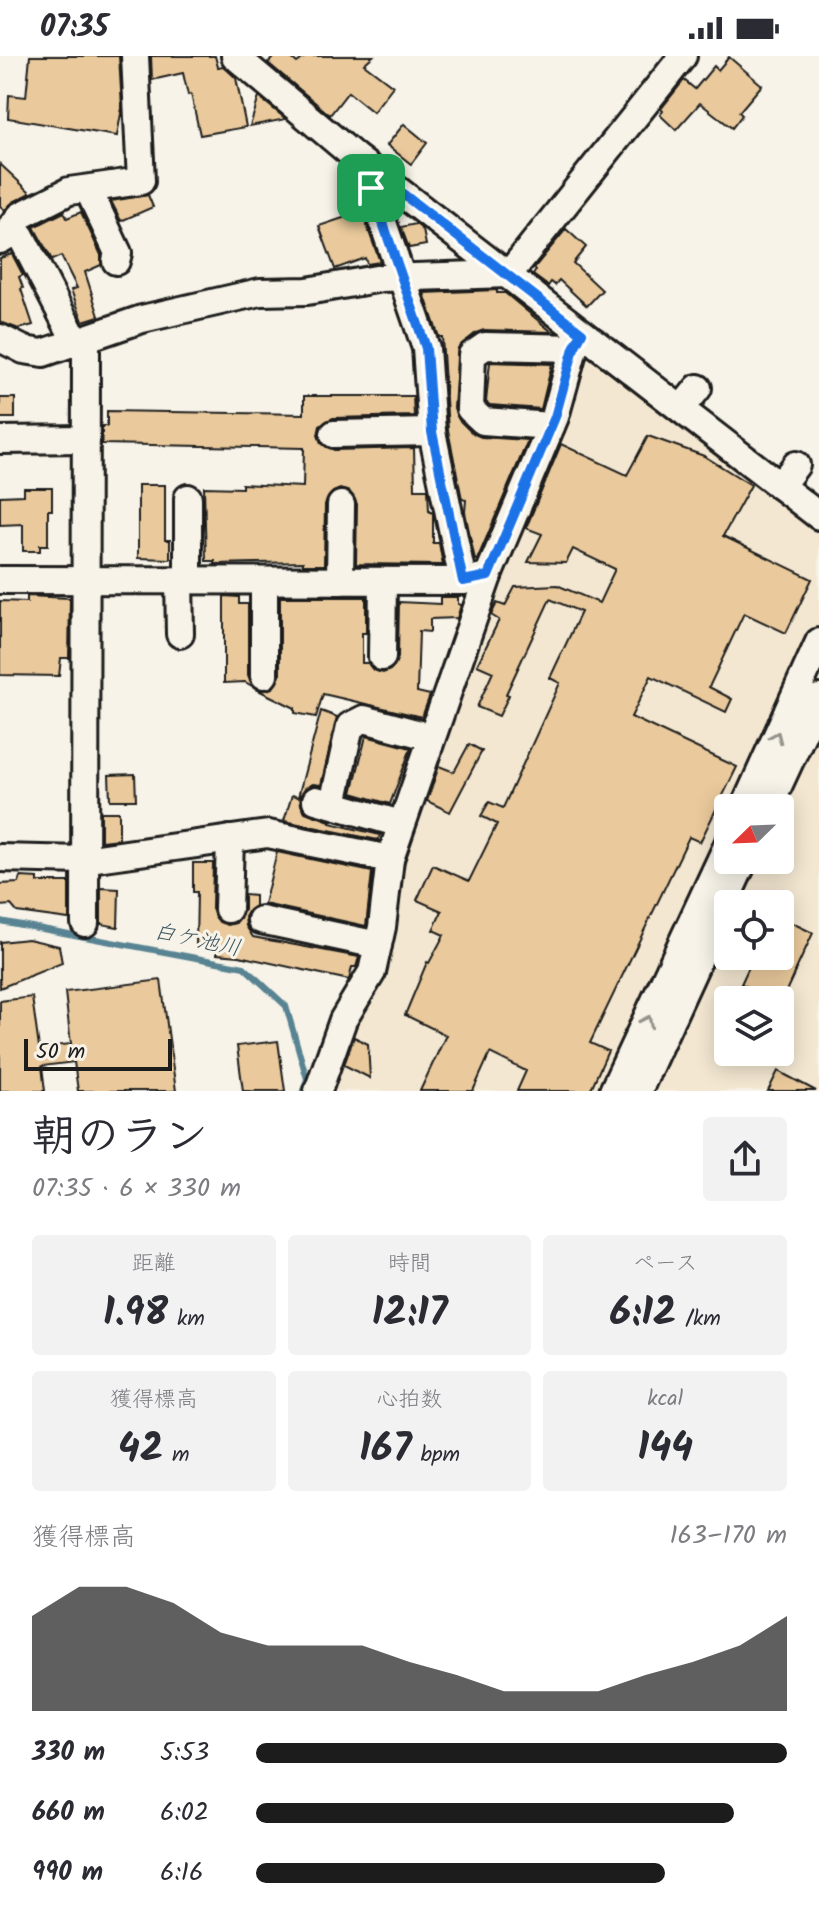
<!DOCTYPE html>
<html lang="ja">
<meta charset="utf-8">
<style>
:root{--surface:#fff;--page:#f2f2f3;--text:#2b2b33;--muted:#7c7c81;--accent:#1c1c1c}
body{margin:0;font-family:Kalam,"Klee One",sans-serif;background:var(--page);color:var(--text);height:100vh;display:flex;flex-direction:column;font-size:30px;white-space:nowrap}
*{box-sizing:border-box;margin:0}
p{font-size:26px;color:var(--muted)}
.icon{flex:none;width:44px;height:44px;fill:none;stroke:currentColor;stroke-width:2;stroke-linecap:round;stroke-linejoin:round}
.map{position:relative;height:1035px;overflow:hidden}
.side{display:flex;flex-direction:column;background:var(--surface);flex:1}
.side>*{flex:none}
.needle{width:52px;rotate:247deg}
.buttons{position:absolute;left:714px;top:738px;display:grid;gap:16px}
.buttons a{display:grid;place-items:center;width:80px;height:80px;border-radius:8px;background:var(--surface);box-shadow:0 4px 20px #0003;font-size:40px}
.scale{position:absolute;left:24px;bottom:20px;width:148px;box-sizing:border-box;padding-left:8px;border:4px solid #1c1c1c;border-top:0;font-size:22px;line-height:28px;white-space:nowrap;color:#1c1c1c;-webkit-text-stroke:6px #f7f3e8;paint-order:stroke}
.pin{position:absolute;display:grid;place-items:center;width:68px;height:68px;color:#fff;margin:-34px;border-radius:16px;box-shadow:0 4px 12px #0006}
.round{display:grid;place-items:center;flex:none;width:84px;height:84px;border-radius:8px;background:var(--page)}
.overview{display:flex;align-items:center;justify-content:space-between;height:136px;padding:0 32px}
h1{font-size:44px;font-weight:700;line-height:60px}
.stats{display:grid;grid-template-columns:repeat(3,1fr);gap:12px;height:136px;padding:8px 32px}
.stats div{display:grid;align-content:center;border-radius:8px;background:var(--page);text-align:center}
.stats b{font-size:40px;font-weight:700}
.stats small{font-size:22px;font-weight:400}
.stats p{font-size:22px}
.chart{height:224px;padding:16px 32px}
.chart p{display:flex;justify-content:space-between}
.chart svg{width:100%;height:144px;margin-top:8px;fill:var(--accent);opacity:.7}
ul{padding:0 32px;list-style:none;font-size:26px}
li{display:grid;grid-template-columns:128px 96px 1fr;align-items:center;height:60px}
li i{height:20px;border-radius:10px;background:var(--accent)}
.status{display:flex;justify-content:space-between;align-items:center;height:56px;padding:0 40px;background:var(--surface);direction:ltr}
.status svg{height:22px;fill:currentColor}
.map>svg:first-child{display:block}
</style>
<div class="status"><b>07:35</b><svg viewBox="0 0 49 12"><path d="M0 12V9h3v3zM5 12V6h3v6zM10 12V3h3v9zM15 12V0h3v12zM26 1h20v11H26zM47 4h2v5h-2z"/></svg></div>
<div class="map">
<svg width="819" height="1035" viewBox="0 0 819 1035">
<rect width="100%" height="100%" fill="#f7f3e8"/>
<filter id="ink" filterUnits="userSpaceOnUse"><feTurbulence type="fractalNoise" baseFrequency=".0125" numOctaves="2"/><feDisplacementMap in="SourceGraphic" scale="16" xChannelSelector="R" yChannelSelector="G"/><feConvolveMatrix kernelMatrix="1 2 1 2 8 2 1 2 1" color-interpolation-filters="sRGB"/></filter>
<g filter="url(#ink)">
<g fill="#f3e7d1" fill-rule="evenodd">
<polygon points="588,292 819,473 819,565 732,752 728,752 728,760 600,1035 326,1035 395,794 513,475"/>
<path d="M819,678V1035H652L728,872V900H780V848H739L760,804H780V761ZM728,944H780V996H728Z"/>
</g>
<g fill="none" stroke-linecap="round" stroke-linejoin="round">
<polyline stroke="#588392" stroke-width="6" points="0,865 244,911 286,950 307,1023 303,1035"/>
</g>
<g fill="#eaca9c" stroke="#1c1c1c" stroke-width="2">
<polygon points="30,0 119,0 122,52 117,80 8,62 9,39 26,41"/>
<polygon points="151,0 215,0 218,11 223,10 236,22 246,71 200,79 191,38 188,39 183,17 152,24"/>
<polygon points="275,0 289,0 297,7 306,0 373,0 364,8 393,30 373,56 348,36 330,59 268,7"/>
<polygon points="729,1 762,29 739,56 742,59 732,72 700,47 676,74 660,59 663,55 661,53 684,24 695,33 714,10 718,14"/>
<polygon points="259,41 286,63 250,70"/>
<polygon points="404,68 427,87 411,108 387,89"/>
<polygon points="0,108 31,137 13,146 5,154 0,150"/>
<polygon points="148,139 153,151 121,165 111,145"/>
<polygon points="360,151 380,206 367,208 365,202 335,213 319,170 346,161 345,156"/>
<polygon points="64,156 67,162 81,156 101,199 101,209 85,216 99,260 83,265 71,234 77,232 61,200 52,204 34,171"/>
<polygon points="416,168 423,174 426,189 409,192 401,171"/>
<polygon points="566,173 586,191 573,207 602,234 587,250 559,224 555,229 551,226 548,230 533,219 536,214 534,212"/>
<polygon points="12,198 23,219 19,221 23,232 21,233 33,269 19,273 0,266 0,202"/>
<polygon points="497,234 497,237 505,237 552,276 484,274 476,277 458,292 454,352 459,364 472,377 481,381 528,384 477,504 475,504 465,456 466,444 462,443 448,374 442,281 439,281 424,237"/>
<polygon points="490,306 552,308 541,353 490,349 486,346"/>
<polygon points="304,340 413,340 414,360 333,362 320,370 318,379 321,387 334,394 414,392 415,433 428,433 429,455 433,457 433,487 439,487 443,509 356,508 357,448 350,436 340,433 333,436 325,448 324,509 303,509 303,506 215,508 215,505 206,505 204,431 242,432 242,428 303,431 304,392 102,388 102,370 107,370 107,355 304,358"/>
<rect x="0" y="342" width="15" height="20"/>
<polygon points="648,380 704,400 751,429 723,480 812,523 786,577 744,557 709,631 732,643 726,656 651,620 631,661 737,711 700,786 689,781 590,987 608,995 590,1035 517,1035 526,1015 490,997 473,1035 420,1035 446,979 405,959 427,906 429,907 444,879 433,874 442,855 417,844 433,809 469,825 497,768 481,760 489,746 503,752 560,627 550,622 581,556 550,543 506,638 509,639 499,660 477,651 493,616 477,609 499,564 491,559 497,547 505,550 506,548 515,531 557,529 599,547 615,513 573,493 566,507 528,506 542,478 526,472 561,388 627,419"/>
<polygon points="138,429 165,429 165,484 170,484 170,503 138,502"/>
<polygon points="24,432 52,432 52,454 48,454 48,489 40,489 40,495 23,495 23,468 0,469 0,440 24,439"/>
<polygon points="27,540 70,542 69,602 61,602 59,620 0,619 0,545 27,546"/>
<polygon points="224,540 239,541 239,548 248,548 248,619 254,631 245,626 224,627"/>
<polygon points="280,541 366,541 366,577 362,577 362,607 368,607 373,614 383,617 390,614 398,602 399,546 440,548 440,541 458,541 458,548 461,549 457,562 430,563 430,576 419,575 417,636 430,639 422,661 323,638 316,661 295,657 295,652 258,634 273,632 280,620"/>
<polygon points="321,655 337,661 321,729 313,728 305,732 300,740 301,749 305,756 330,765 330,767 380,779 378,784 284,765 292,739 298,741"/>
<polygon points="366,680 411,692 390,748 352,737"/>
<polygon points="469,688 482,695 450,756 427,745 439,710 454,716"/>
<polygon points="135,718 136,744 110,744 109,719"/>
<polygon points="101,756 119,756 119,783 101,785"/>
<polygon points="277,796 372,816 366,870 264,848"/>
<polygon points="193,807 213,807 212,853 219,866 228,869 236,867 244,854 244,839 255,840 255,850 249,854 245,861 246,870 253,881 359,901 356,911 352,911 349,924 239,900 217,898 217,891 196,891 197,836 193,836"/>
<polygon points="21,821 38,822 38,826 69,826 69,863 17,856 11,849 0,850 0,828 19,827"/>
<polygon points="101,832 119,833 118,871 101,868"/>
<polygon points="786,864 813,877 781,946 741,928 754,900 780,900 780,878"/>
<polygon points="28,883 59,890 62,907 0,932 0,886"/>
<polygon points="161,924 176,1035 78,1035 74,1006 42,1010 45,1035 0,1035 0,945 32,941 39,992 71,988 65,936"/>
<polygon points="354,981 368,988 370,1022 344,1009"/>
<polygon points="278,985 285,1035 243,1035 237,990"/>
<polygon points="778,1015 816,1035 768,1035"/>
</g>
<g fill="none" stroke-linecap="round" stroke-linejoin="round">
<defs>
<g id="minor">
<polyline points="235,0 355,101 819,460"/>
<polyline points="368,111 371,132 426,292 432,376 463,525"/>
<polyline points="88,133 118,197 116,205"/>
<polyline points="12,170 21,180 77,288"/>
<polyline points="0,184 7,180 20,160 69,135 141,125 135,0"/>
<polyline points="0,282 24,294 43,297 142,263 260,236 307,235 382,222 509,218 683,0"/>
<polyline points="681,353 698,332"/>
<polyline points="551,370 483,365 470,353 472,299 485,290 574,292"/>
<polyline points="334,378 432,376"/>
<polyline points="0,384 86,383"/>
<polyline points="780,430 796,409"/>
<polyline points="188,442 188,524"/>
<polyline points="0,524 463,525 488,520"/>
<polyline points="179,524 180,578"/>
<polyline points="264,525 264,619"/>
<polyline points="340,525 341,449"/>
<polyline points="382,601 383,525"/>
<polyline points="316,744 401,768"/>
<polyline points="333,748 350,670 364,663 431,681"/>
<polyline points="744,752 819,586"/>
<polyline points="768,752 819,642"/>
<polyline points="0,802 83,804 268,778 390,803"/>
<polyline points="228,853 230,783"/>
<polyline points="261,864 378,889"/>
<polyline points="85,867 86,285"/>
<polyline points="318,1035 343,964 372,916 382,871 390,803 488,520 555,361 574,292 582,277"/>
<polyline points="613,1035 728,788"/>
<polyline points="638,1035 744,804"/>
</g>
</defs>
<use href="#minor" stroke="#1c1c1c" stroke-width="32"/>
<use href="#minor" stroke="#f7f3e8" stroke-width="26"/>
</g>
<defs><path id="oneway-chevron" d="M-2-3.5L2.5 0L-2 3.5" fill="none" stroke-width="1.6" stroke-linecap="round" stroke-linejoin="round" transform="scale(2)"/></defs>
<g stroke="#94928c">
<use href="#oneway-chevron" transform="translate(776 681) rotate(-66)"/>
<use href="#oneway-chevron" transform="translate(647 965) rotate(-64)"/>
</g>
</g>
<g fill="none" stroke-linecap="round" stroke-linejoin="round" filter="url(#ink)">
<defs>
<polygon id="route" points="368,111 582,277 574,292 555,361 488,520 463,525 432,376 426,292 371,132"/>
</defs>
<use href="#route" stroke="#fff" stroke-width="16"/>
<use href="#route" stroke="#1a73e8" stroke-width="10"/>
</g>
<g text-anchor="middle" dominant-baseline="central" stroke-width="6" stroke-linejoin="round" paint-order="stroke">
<g font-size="22" font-style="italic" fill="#3f5861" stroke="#f7f3e8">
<text transform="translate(197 885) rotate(12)">白ケ池川</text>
</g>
</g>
</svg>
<div class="buttons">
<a><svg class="needle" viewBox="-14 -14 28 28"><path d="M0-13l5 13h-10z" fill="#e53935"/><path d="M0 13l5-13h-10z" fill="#7c7c81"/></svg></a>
<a><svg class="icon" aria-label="locate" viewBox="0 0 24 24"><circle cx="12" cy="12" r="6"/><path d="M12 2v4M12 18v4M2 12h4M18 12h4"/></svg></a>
<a><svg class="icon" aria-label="layers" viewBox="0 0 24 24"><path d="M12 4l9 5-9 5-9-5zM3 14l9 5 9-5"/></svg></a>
</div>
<div class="scale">50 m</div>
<div class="pin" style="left:371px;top:132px;background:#1e9e55"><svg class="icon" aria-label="arrive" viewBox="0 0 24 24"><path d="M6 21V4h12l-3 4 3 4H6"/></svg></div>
</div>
<section class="side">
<div class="overview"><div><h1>朝のラン</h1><p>07:35 · 6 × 330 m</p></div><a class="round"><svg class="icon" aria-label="share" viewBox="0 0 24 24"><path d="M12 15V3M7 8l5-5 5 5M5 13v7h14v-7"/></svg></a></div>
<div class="stats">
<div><p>距離</p><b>1.98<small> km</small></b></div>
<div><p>時間</p><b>12:17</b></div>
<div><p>ペース</p><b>6:12<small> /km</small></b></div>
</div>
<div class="stats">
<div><p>獲得標高</p><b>42<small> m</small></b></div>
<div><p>心拍数</p><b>167<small> bpm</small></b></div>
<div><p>kcal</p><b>144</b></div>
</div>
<div class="chart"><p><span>獲得標高</span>163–170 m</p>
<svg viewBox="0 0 160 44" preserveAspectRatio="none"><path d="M0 44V15L10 6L20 6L30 11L40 20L50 24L60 24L70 24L80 29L90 33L100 38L110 38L120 38L130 33L140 29L150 24L160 15V44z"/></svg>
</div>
<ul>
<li><b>330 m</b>5:53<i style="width:100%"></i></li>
<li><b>660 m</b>6:02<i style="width:90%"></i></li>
<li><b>990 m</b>6:16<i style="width:77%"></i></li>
</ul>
</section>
